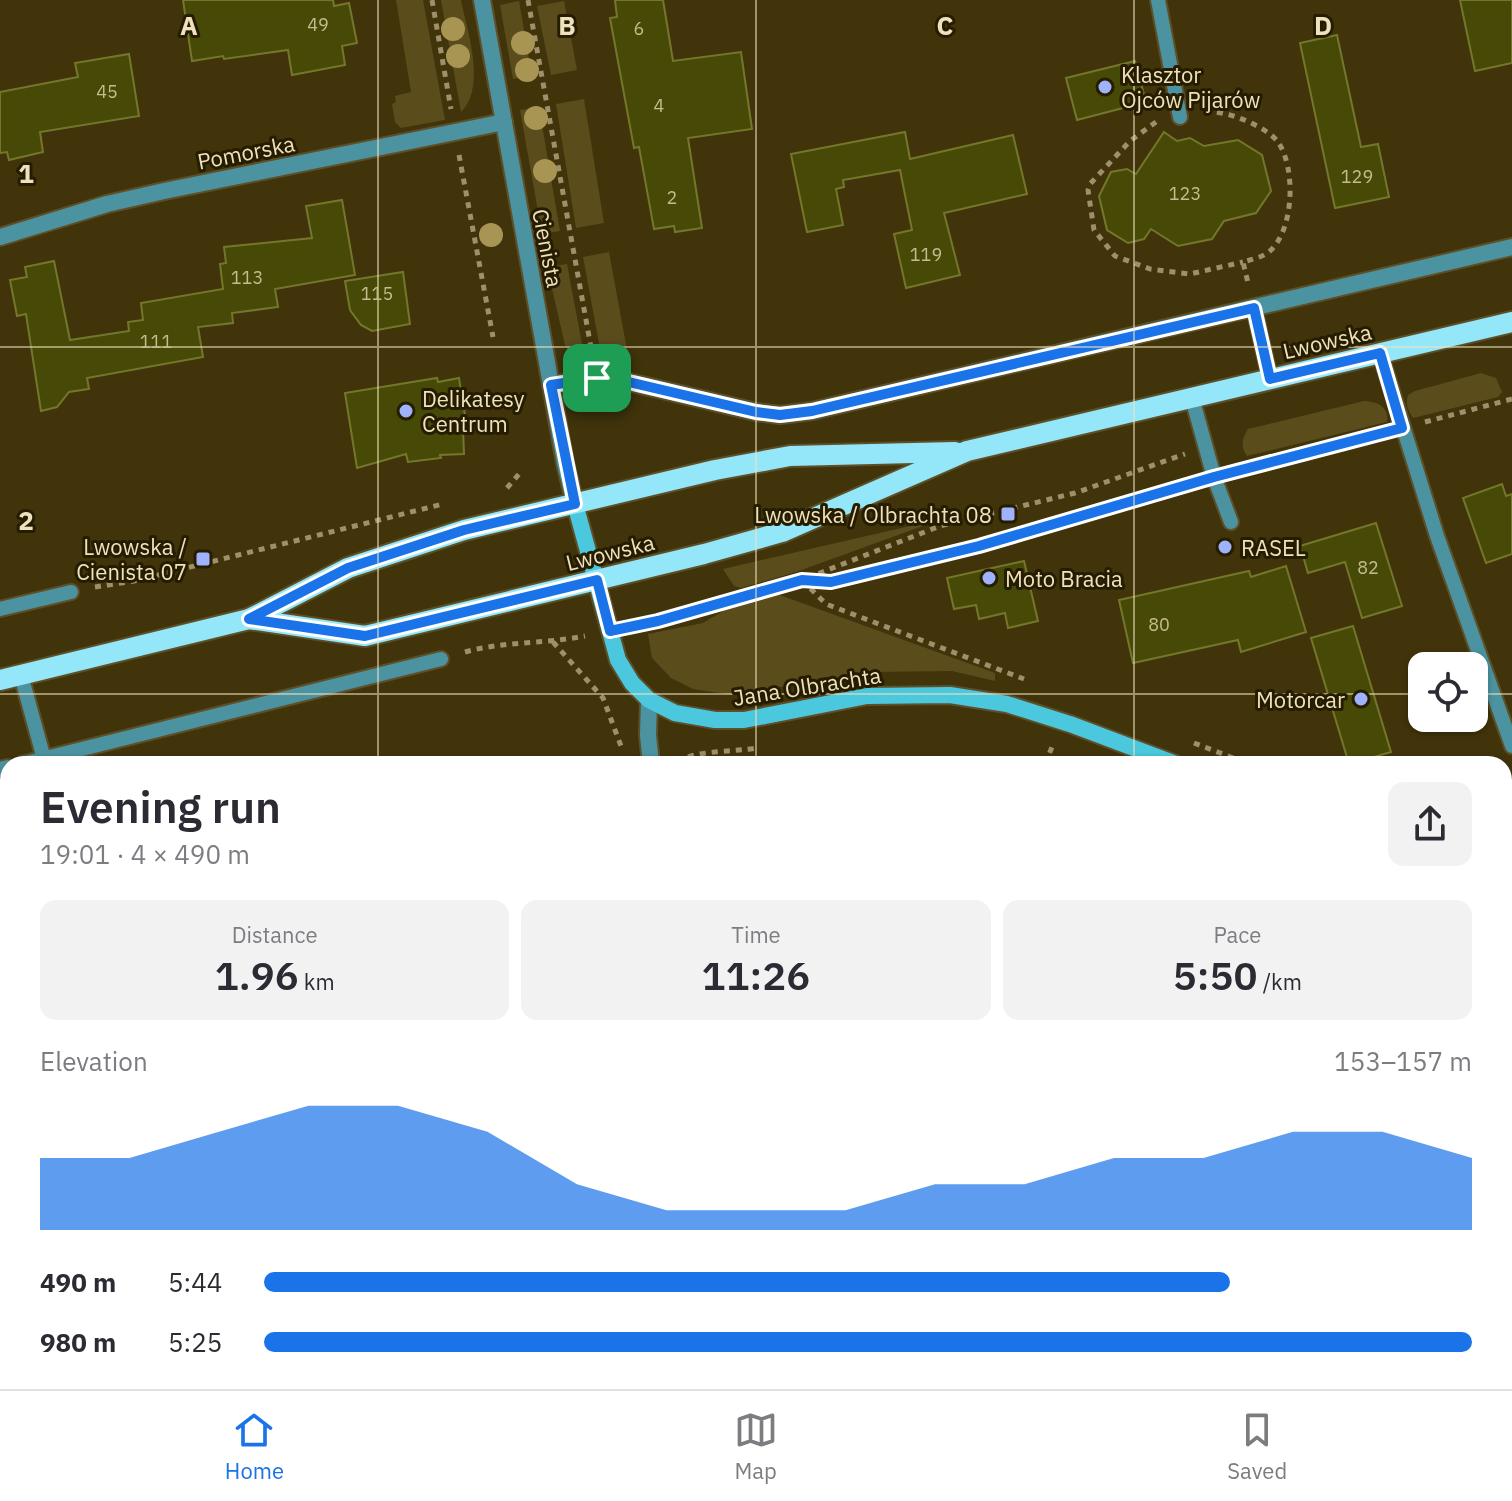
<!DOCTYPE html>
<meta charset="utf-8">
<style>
:root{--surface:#fff;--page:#f2f2f3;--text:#2b2b33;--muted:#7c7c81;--line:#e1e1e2;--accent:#1a73e8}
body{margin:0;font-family:"IBM Plex Sans",sans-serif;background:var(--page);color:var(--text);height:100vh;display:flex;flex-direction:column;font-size:30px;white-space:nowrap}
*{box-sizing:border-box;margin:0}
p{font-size:26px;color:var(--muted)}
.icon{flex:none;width:44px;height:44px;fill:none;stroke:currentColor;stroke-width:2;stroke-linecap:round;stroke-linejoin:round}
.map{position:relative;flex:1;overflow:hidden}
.panel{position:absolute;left:0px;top:756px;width:1512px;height:634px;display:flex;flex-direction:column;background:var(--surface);border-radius:24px 24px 0 0;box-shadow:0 2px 6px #0004}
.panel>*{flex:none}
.buttons{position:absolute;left:1408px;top:652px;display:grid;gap:16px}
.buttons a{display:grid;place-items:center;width:80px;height:80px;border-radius:16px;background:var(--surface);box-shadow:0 2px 6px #0004;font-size:40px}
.pin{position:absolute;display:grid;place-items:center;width:68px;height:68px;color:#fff;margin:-34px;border-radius:16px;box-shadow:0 4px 12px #0006}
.round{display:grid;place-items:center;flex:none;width:84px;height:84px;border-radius:16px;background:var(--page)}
.head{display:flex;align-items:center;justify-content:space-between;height:136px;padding:0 40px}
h1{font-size:44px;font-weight:600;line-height:60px}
.stats{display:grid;grid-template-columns:repeat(3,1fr);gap:12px;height:136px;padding:8px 40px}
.stats div{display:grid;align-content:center;border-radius:16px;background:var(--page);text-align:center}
.stats b{font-size:40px;font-weight:600}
.stats small{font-size:22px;font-weight:400}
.stats p{font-size:22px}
.chart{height:224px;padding:16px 40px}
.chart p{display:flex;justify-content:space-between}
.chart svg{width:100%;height:144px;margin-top:8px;fill:var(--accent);opacity:.7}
ul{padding:0 40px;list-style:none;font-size:26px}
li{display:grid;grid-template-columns:128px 96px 1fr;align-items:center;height:60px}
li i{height:20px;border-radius:10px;background:var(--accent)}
.dock{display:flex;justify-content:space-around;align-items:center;height:112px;border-top:2px solid var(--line);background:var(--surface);font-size:22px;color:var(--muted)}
.dock a{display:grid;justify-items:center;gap:4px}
.dock .on{color:var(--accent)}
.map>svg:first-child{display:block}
</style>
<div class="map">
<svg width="1512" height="1389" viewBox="0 0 1512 1389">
<rect width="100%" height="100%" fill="#41340b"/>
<g fill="#5b4c1c">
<polygon points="396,0 423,0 445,120 401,128 395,122 392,104 396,102 395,96 411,92"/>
<path d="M441,0H461C467,31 487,87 461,112Z"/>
<polygon points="519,1 532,76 513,79 500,5"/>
<polygon points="564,1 577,70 551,75 537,6"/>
<polygon points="584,99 604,223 576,228 556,104"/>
<polygon points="539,107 560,231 542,234 520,110"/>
<polygon points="609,252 630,366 631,371 603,365 583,257"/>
<polygon points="567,264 585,360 569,352 565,345 547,267"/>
<path d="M1481,373L1496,378L1502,392L1498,397L1413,418C1408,410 1405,405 1408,395L1415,391Z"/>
<path d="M1364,401C1377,402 1389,406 1387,422L1247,456C1240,446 1242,439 1248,429Z"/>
<polygon points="945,518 796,572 741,588 734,586 723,569"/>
<polygon points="777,594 995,673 995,681 952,671 870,672 733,695 693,689 671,678 652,658 648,634 703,623 730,607"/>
</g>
<g fill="#474a06" stroke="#74772b" stroke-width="2">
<polygon points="183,0 333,0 334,6 349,3 357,43 342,46 345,65 292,75 288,50 224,59 223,56 192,61"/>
<polygon points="615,0 663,0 673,61 741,52 752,129 688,138 702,228 675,232 674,226 654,229 639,147 634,148 610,18 617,17"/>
<polygon points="1460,0 1512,0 1512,63 1475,71"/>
<polygon points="1337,35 1361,147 1378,144 1389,197 1335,208 1300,43"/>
<polygon points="129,54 139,116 40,132 43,152 9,160 7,152 0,153 0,92 78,77 75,63"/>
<polygon points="1135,61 1146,102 1077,120 1066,78"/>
<polygon points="905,132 910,159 1013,135 1027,194 944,213 960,275 906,288 894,234 912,230 900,170 843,180 844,187 836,189 843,225 807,232 791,154"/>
<polygon points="1164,132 1177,141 1190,138 1204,146 1238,140 1262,155 1271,191 1256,213 1224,221 1212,239 1178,246 1151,229 1144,239 1128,243 1107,230 1099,196 1111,172 1127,169 1136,174"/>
<polygon points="342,200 355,275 275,289 278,307 232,313 233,323 198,327 203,357 87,378 89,389 69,392 57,407 41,411 26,314 17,316 10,280 27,277 25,267 54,261 70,340 129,331 128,322 143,320 141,303 223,289 220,264 226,263 224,247 312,238 306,206"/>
<polygon points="403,272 410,324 372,331 361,325 350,310 345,281"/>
<polygon points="437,378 438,382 459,378 467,428 463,429 464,454 440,455 441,458 408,462 406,454 357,468 345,393"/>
<polygon points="1502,484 1506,496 1512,494 1512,554 1486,563 1463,498"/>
<polygon points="1376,523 1402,606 1362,618 1345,562 1308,573 1300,546"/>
<polygon points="1024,561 1038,621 1008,628 1005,613 979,619 976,605 954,609 947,578"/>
<polygon points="1286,566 1306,632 1241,652 1238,640 1133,663 1119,600 1249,571 1251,577"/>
<polygon points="1353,626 1391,752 1349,764 1311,638"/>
</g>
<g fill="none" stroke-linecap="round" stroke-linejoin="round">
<defs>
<g id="lane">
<polyline points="1158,0 1180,117"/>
<polyline points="1254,308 1270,379"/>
<polyline points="1380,353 1437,536 1512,746"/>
<polyline points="1192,398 1214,477 1231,522"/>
<polyline points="0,609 71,592"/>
<polyline points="21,675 44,759"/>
<polyline points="22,764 441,659"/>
<polyline points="0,769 8,767"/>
</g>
<g id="street">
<polyline points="482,0 565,463 575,504"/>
<polyline points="0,237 107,204 164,191 504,122"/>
<polyline points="551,385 597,378 616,379 756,412 780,415 812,411 1512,247"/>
<polyline points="649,700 648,735 651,764"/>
<polyline points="0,1325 8,1323"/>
<polyline points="873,1382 875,1389"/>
</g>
<g id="secondary">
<polyline points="575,504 618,660 632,683 649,700 675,713 715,720 744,720 867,696 950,695 1007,704 1070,724 1176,764"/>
<polyline points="1504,887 1512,890"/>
</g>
<g id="primary">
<polyline points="249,619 365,636 704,554 782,532 967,451 1512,322"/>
<polyline points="0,680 249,619 348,568 464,530 715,470 790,456 955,452"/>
</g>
</defs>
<use href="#lane" stroke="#5d5028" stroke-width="18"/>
<use href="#street" stroke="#5d5028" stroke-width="20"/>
<use href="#secondary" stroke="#5d5028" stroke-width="20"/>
<use href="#primary" stroke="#5d5028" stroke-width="24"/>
<g stroke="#9d906a" stroke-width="5" stroke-dasharray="6 6" stroke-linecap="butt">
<polyline points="432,0 451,109"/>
<polyline points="528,0 592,353"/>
<path d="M1205,112C1224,109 1266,126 1278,142C1296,168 1294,228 1271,250C1264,257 1253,259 1243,262L1248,283"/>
<polyline points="1156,122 1130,141 1090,184 1088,190 1094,230 1115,256 1150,269 1190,274 1243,262"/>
<polyline points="459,155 493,337"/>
<polyline points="1425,422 1512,399"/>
<polyline points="1236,471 1381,433"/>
<polyline points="507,488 519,474"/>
<polyline points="802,580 826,604 1024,679"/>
<polyline points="803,580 831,582 979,546 1191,484"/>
<polyline points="95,587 134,581 443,504"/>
<polyline points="634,626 802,580 940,526 1075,493 1185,454"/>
<polyline points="553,642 603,698 621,746"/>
<path d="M465,652C504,641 545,644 585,636"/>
<polyline points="1194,743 1249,764"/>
<path d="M678,763C689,750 737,752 756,748"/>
<polyline points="1045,764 1052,747"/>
</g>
<use href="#lane" stroke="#4c93a1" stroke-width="14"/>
<use href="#street" stroke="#4c93a1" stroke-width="16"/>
<use href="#secondary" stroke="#4bc7de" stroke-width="16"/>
<use href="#primary" stroke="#94e7f8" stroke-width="20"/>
</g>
<g fill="#a89453">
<circle cx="453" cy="29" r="12"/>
<circle cx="523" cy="43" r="12"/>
<circle cx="458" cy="56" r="12"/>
<circle cx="527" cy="70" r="12"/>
<circle cx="536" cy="118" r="12"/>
<circle cx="545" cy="171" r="12"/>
<circle cx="491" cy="235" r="12"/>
</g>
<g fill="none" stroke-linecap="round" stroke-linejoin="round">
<defs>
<polygon id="route" points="1254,308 1270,379 1380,353 1402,428 1214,477 979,546 831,582 802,580 658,621 610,631 597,580 365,636 249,619 348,568 464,530 575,504 551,385 597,378 616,379 756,412 780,415 812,411"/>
</defs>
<use href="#route" stroke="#fff" stroke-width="16"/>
<use href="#route" stroke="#1a73e8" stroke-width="10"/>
</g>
<path fill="none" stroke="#eee2be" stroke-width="2" stroke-opacity="0.55" d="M378,0V764M756,0V764M1134,0V764M0,347H1512M0,694H1422M1474,694H1512M0,1042H8M1504,1042H1512M378,1382V1389M756,1382V1389M1134,1382V1389"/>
<g fill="#9fb3fd" stroke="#261c00" stroke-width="3">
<circle cx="1105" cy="87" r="8"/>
<circle cx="406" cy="411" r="8"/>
<rect x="1000" y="506" width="16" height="16" rx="4"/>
<circle cx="1225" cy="547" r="8"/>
<rect x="195" y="551" width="16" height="16" rx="4"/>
<circle cx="989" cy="578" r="8"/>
<circle cx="1361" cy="699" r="8"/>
</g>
<g text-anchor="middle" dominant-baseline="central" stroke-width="6" stroke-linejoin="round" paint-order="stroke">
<g font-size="18" fill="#c4bc90">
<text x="318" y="24">49</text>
<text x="639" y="28">6</text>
<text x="107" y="91">45</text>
<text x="659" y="105">4</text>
<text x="1357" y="176">129</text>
<text x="1185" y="193">123</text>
<text x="672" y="197">2</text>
<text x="926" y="254">119</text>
<text x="247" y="277">113</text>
<text x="377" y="293">115</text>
<text x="156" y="341">111</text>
<text x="1368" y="567">82</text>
<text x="1159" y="624">80</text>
</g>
<g font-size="22" fill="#eee2be" stroke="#261c00" text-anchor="start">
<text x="1121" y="74">Klasztor<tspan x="1121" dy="25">Ojców Pijarów</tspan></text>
<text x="422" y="398">Delikatesy<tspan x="422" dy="25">Centrum</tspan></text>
<text x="992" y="514" text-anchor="end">Lwowska / Olbrachta 08</text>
<text x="187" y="546" text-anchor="end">Lwowska /<tspan x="187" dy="25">Cienista 07</tspan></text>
<text x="1241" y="547">RASEL</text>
<text x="1005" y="578">Moto Bracia</text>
<text x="1345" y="699" text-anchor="end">Motorcar</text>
</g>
<g font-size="22" fill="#eee2be" stroke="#261c00">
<text transform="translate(246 152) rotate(-11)">Pomorska</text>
<text transform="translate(548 248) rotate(79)">Cienista</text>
<text transform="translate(1327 341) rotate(-13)">Lwowska</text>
<text transform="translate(610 552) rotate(-14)">Lwowska</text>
<text transform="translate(807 686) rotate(-9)">Jana Olbrachta</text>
</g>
</g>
<g font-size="26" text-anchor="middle" font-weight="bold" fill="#eee2be" stroke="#261c00" stroke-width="6" stroke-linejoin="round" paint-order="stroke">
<text x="189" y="35">A</text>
<text x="567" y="35">B</text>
<text x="945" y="35">C</text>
<text x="1323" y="35">D</text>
<text x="26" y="183">1</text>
<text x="26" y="530">2</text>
</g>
</svg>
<div class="buttons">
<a><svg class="icon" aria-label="locate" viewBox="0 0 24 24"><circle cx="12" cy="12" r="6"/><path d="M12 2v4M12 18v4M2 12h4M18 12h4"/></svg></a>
</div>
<div class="pin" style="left:597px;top:378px;background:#1e9e55"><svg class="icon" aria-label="arrive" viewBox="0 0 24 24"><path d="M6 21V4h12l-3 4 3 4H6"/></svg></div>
<section class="panel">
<div class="head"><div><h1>Evening run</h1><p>19:01 · 4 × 490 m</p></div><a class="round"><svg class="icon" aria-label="share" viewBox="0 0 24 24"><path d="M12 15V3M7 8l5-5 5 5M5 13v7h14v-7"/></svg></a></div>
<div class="stats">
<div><p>Distance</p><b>1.96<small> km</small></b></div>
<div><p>Time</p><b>11:26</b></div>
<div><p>Pace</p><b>5:50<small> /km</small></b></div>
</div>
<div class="chart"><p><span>Elevation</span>153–157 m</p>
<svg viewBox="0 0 160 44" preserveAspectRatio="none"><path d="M0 44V22L10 22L20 14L30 6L40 6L50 14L60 30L70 38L80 38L90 38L100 30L110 30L120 22L130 22L140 14L150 14L160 22V44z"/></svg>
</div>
<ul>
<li><b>490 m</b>5:44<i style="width:80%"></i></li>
<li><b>980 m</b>5:25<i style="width:100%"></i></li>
</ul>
</section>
</div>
<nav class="dock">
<a class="on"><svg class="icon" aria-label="home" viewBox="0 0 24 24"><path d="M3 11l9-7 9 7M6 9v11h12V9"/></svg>Home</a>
<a><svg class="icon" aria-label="map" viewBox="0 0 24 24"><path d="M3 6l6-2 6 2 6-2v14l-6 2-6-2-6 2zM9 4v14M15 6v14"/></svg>Map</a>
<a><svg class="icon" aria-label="saved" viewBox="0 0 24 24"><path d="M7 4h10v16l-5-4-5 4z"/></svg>Saved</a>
</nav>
